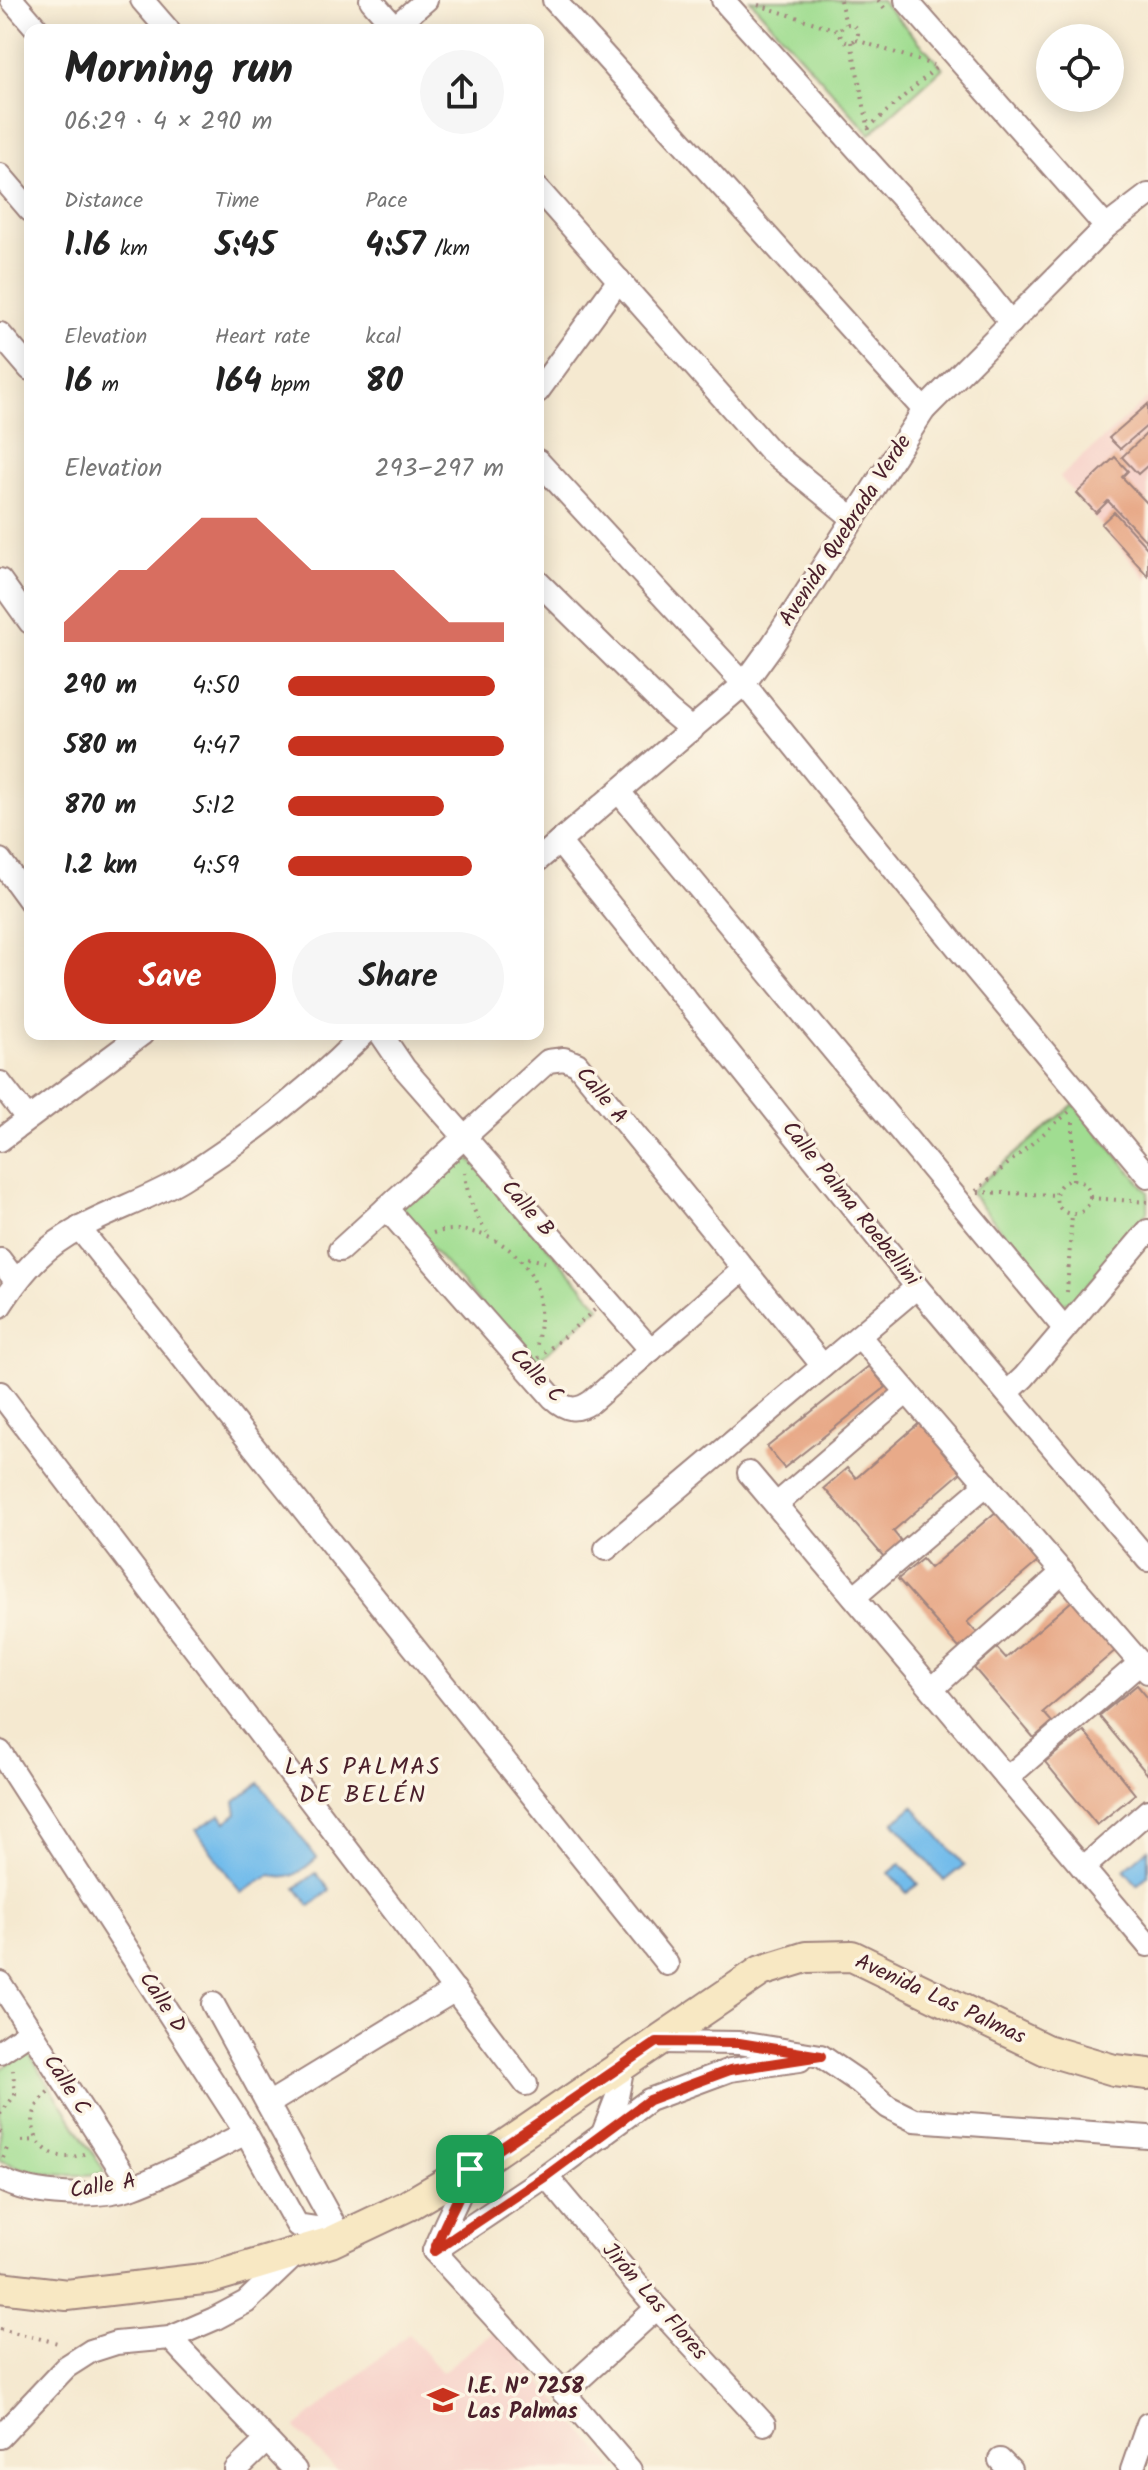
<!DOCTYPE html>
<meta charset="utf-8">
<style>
:root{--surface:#fff;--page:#f6f6f6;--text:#222;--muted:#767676;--accent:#c8321e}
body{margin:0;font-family:Kalam,sans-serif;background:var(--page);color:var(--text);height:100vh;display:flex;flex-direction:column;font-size:30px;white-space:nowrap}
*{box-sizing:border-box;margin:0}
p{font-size:26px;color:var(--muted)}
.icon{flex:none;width:44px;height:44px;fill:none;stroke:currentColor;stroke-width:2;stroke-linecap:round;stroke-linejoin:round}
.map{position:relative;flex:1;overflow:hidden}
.sheet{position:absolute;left:24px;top:24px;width:520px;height:1016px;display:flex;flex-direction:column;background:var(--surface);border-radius:16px;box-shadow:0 4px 20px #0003}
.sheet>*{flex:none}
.tools{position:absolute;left:1036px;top:24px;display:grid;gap:16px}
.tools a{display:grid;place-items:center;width:88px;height:88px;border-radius:50%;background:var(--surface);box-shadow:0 4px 20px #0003;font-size:40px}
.pin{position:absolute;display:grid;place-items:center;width:68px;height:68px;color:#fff;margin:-34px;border-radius:16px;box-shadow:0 4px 12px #0006}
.round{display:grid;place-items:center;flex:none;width:84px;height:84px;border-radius:42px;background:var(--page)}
.summary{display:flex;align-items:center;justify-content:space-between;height:136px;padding:0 40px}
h1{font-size:44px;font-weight:700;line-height:60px}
.metrics{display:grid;grid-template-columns:repeat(3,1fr);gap:12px;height:136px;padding:8px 40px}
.metrics div{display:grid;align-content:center}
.metrics b{font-size:34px;font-weight:700}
.metrics small{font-size:22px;font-weight:400}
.metrics p{font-size:22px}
.chart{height:224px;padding:16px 40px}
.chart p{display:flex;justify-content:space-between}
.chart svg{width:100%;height:144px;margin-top:8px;fill:var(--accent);opacity:.7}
.primary-button{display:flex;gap:16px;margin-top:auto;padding:16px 40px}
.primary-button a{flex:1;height:92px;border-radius:48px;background:var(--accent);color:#fff;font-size:32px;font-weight:700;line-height:92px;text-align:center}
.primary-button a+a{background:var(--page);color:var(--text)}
ul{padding:0 40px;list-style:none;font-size:26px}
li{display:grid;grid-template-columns:128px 96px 1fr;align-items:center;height:60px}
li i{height:20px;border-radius:10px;background:var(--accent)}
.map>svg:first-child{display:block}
</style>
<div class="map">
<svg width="1148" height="2470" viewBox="0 0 1148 2470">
<rect width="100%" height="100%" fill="#fcf5e5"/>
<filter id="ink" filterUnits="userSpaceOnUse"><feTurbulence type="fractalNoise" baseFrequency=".0125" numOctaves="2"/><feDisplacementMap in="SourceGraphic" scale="16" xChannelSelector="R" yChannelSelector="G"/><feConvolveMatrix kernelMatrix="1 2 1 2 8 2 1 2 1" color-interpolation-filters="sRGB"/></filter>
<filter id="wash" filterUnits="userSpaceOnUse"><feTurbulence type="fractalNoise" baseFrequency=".006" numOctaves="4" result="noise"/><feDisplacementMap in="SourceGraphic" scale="32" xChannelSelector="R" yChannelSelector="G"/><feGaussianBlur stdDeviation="1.8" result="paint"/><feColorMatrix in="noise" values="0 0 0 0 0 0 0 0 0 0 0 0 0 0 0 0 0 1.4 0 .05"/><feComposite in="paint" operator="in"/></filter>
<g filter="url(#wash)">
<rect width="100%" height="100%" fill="#f5e9d0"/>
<g fill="#f7d1c9">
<polygon points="1148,398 1148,581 1060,477"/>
<polygon points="497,2329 615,2470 336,2470 295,2428 408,2334 442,2372"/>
</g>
<g fill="#a0dd91" stroke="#757e5e" stroke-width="2">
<polygon points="750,0 881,0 943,68 870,134"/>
<polygon points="1074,1104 1148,1192 1148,1211 1075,1301 1061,1303 970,1192"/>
<polygon points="464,1152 600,1307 533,1364 398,1210"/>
<path d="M28,2052L105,2172L104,2173C68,2178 33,2175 0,2160V2069Z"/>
</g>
<g fill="#72bceb" stroke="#5e6e8b" stroke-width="2">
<path d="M259,1783L317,1858C302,1870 291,1883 271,1875L241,1893L196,1830L220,1815L226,1822L237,1813L235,1802Z"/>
<polygon points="913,1806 964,1865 944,1881 894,1822"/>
<polygon points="1148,1849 1148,1875 1137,1885 1124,1870"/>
<polygon points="900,1864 918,1884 907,1893 889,1873"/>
<polygon points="316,1873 330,1890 310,1906 296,1888"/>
</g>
<g id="blocks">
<g fill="#e8aa89">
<polygon points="1148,404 1148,425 1120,449 1109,438"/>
<polygon points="1148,432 1148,465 1138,474 1122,457"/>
<polygon points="1115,457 1128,471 1122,477 1148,504 1146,541 1108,501 1096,513 1077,493"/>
<polygon points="1114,512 1148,549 1148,576 1101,524"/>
<polygon points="869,1366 886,1387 784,1468 767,1447"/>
<polygon points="923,1420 965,1469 893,1531 902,1542 884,1557 824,1488 847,1468 856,1478"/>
<polygon points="997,1511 1040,1560 967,1622 977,1633 959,1648 898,1579 922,1559 930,1568"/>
<polygon points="1073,1600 1116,1650 1043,1712 1052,1722 1034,1738 974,1668 997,1648 1006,1658"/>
<polygon points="1137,1685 1148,1698 1148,1775 1099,1716"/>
<polygon points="1084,1731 1135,1794 1097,1825 1045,1762"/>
</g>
</g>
</g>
<g filter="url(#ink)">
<use href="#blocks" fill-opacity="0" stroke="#a0847e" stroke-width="2"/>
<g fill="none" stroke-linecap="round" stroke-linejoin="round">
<defs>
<g id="street">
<polyline points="12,0 38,30"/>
<polyline points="142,0 168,30"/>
<polyline points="371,0 397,30"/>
<polyline points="554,0 924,410"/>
<polyline points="723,0 988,294 1011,323"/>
<polyline points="906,0 1106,227"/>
<polyline points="391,30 426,0"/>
<polyline points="0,175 30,210"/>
<polyline points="538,189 769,450 854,519"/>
<polyline points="0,334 30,369"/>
<polyline points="538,391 619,280"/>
<polyline points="538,461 744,684 966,958 1148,1176"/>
<polyline points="0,580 30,622"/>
<polyline points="538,582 669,711 692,730"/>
<polyline points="619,792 1064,1328"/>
<polyline points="559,842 917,1287 1148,1560"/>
<polyline points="0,860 30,901"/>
<polyline points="538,860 744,684 773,644 924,410 1106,227 1148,195"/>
<polyline points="381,1034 404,1068 651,1350"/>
<polyline points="0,1083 27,1118"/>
<polyline points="0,1140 142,1034"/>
<path d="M386,1208L553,1398C566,1410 576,1412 591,1402L744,1269"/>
<polyline points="79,1228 667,1964"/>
<polyline points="340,1250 548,1061 564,1059 577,1064 823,1366"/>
<polyline points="0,1260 16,1281"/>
<path d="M0,1306C11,1289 23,1272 38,1258C78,1219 136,1207 182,1179C248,1138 309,1089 364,1034"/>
<polyline points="859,1336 1148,1672"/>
<polyline points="0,1393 526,2084"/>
<polyline points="1007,1393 1024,1377 1148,1231"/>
<polyline points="749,1473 1148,1945"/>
<polyline points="777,1504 907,1392"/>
<polyline points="606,1549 917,1287"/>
<polyline points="854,1597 987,1484"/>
<polyline points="932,1689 1063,1572"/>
<polyline points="0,1752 246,2133 297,2225 336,2231"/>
<polyline points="1007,1778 1140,1663"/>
<polyline points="1083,1868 1148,1811"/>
<polyline points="0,1983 132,2187"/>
<polyline points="213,2004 341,2238"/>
<polyline points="657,2042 739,2043 821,2056 859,2082 888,2107 914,2120 1148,2137"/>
<polyline points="0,2052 31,2031"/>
<polyline points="268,2104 455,1990"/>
<polyline points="602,2136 617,2097 623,2066"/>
<path d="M470,2169C460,2198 444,2223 434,2251L564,2393L630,2470"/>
<polyline points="546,2176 657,2308 764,2424"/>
<path d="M0,2179C33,2197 98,2199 133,2187C172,2173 209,2151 246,2133"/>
<polyline points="434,2251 546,2176 649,2100 730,2070 800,2060"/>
<polyline points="170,2338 295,2470"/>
<polyline points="564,2393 657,2308"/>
<polyline points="0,2437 66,2367 91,2351 116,2343 170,2338 214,2319 246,2302 295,2255"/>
<polyline points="1000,2460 1010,2470"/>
<polyline points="236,2470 266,2441"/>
<polyline points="1132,2470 1148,2424"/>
</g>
<polyline id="secondary" points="0,2287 67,2295 211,2278 331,2242 407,2206 470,2169 761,1971 806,1957 852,1956 1046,2050 1114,2070 1148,2074"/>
</defs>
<use href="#street" stroke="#a0847e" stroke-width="26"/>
<use href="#secondary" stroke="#a0847e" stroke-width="34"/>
<g stroke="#a0847e" stroke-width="4" stroke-dasharray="2 6" stroke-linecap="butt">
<polyline points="840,0 846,24"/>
<polyline points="878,0 886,10"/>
<polyline points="758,5 840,31"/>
<circle cx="849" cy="33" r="9"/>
<polyline points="856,40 933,65"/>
<polyline points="851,42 869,130"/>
<polyline points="868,128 938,66"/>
<polygon points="464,1154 598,1307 533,1363 400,1210"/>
<path d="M465,1172C467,1196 473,1212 487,1232"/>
<circle cx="1073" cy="1197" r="17"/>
<polyline points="1073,1180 1073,1118"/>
<polyline points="976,1191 1070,1111"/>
<polyline points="978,1192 1056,1195"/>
<polyline points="1090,1198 1148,1202"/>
<path d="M433,1233C474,1221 522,1246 536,1286C543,1306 540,1329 536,1349"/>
<polyline points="528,1258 545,1262"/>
<polyline points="1067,1292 1072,1214"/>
<path d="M48,2092C13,2123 45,2173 88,2152"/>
<polyline points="0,2114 15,2095 13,2070"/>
<polyline points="0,2131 2,2133"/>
<polyline points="22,2141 37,2140"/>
<polyline points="3,2158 8,2146"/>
<polyline points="0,2329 62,2344"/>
</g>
<use href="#street" stroke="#fff" stroke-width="22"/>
<use href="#secondary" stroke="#f8e8c3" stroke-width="30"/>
</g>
</g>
<g fill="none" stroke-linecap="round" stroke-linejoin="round" filter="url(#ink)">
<defs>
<path id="route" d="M657,2042L739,2043L821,2056L730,2070L649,2100L546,2176L434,2251C444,2223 460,2198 470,2169Z"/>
</defs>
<use href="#route" stroke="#fff" stroke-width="16"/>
<use href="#route" stroke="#c8321e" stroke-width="10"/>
</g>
<defs>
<symbol id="school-bare" viewBox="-9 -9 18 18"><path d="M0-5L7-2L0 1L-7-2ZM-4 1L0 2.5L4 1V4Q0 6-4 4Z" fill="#c8321e" stroke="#fcf5e5" stroke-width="2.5" paint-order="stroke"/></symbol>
</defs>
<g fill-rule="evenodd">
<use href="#school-bare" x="421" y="2378" width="44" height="44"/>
</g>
<g text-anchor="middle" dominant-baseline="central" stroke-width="7" stroke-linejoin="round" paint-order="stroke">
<g font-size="22" fill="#4a1f2b" stroke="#fcf5e5">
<text transform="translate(846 531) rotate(-57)">Avenida Quebrada Verde</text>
<text transform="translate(601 1096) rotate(50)">Calle A</text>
<text transform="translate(850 1204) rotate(51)">Calle Palma Roebellini</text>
<text transform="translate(527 1209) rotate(49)">Calle B</text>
<text transform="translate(536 1376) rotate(46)">Calle C</text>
<text transform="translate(940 2000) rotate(25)">Avenida Las Palmas</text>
<text transform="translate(162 2003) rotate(57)">Calle D</text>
<text transform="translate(66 2085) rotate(57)">Calle C</text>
<text transform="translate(103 2187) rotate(-9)">Calle A</text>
<text transform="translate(654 2302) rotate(49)">Jirón Las Flores</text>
</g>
<g font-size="22" font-weight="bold" fill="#4a1f2b" stroke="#fcf5e5" text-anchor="start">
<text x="467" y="2387">I.E. N° 7258<tspan x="467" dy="25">Las Palmas</tspan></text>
</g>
<g font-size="24" letter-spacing="2" fill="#4a1f2b" stroke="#fcf5e5">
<text x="363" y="1767">LAS PALMAS<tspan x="363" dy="28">DE BELÉN</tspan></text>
</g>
</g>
</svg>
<div class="tools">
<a><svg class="icon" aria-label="locate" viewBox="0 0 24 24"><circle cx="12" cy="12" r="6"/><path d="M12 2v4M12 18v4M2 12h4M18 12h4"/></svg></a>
</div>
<div class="pin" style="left:470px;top:2169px;background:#1e9e55"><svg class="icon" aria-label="arrive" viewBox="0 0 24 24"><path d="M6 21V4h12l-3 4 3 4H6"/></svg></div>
<section class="sheet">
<div class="summary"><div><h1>Morning run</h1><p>06:29 · 4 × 290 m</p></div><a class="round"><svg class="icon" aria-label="share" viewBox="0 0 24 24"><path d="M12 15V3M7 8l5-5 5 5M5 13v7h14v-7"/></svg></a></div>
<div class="metrics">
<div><p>Distance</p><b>1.16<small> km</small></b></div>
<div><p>Time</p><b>5:45</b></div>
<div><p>Pace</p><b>4:57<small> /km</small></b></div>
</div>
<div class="metrics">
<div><p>Elevation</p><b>16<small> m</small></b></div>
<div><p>Heart rate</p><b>164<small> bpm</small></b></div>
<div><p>kcal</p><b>80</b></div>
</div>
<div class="chart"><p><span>Elevation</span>293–297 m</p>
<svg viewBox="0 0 160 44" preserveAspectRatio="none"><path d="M0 44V38L10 30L20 22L30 22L40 14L50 6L60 6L70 6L80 14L90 22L100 22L110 22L120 22L130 30L140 38L150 38L160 38V44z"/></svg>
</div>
<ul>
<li><b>290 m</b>4:50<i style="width:96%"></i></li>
<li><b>580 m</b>4:47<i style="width:100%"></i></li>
<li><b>870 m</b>5:12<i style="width:72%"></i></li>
<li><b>1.2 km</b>4:59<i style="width:85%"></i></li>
</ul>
<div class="primary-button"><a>Save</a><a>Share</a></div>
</section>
</div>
